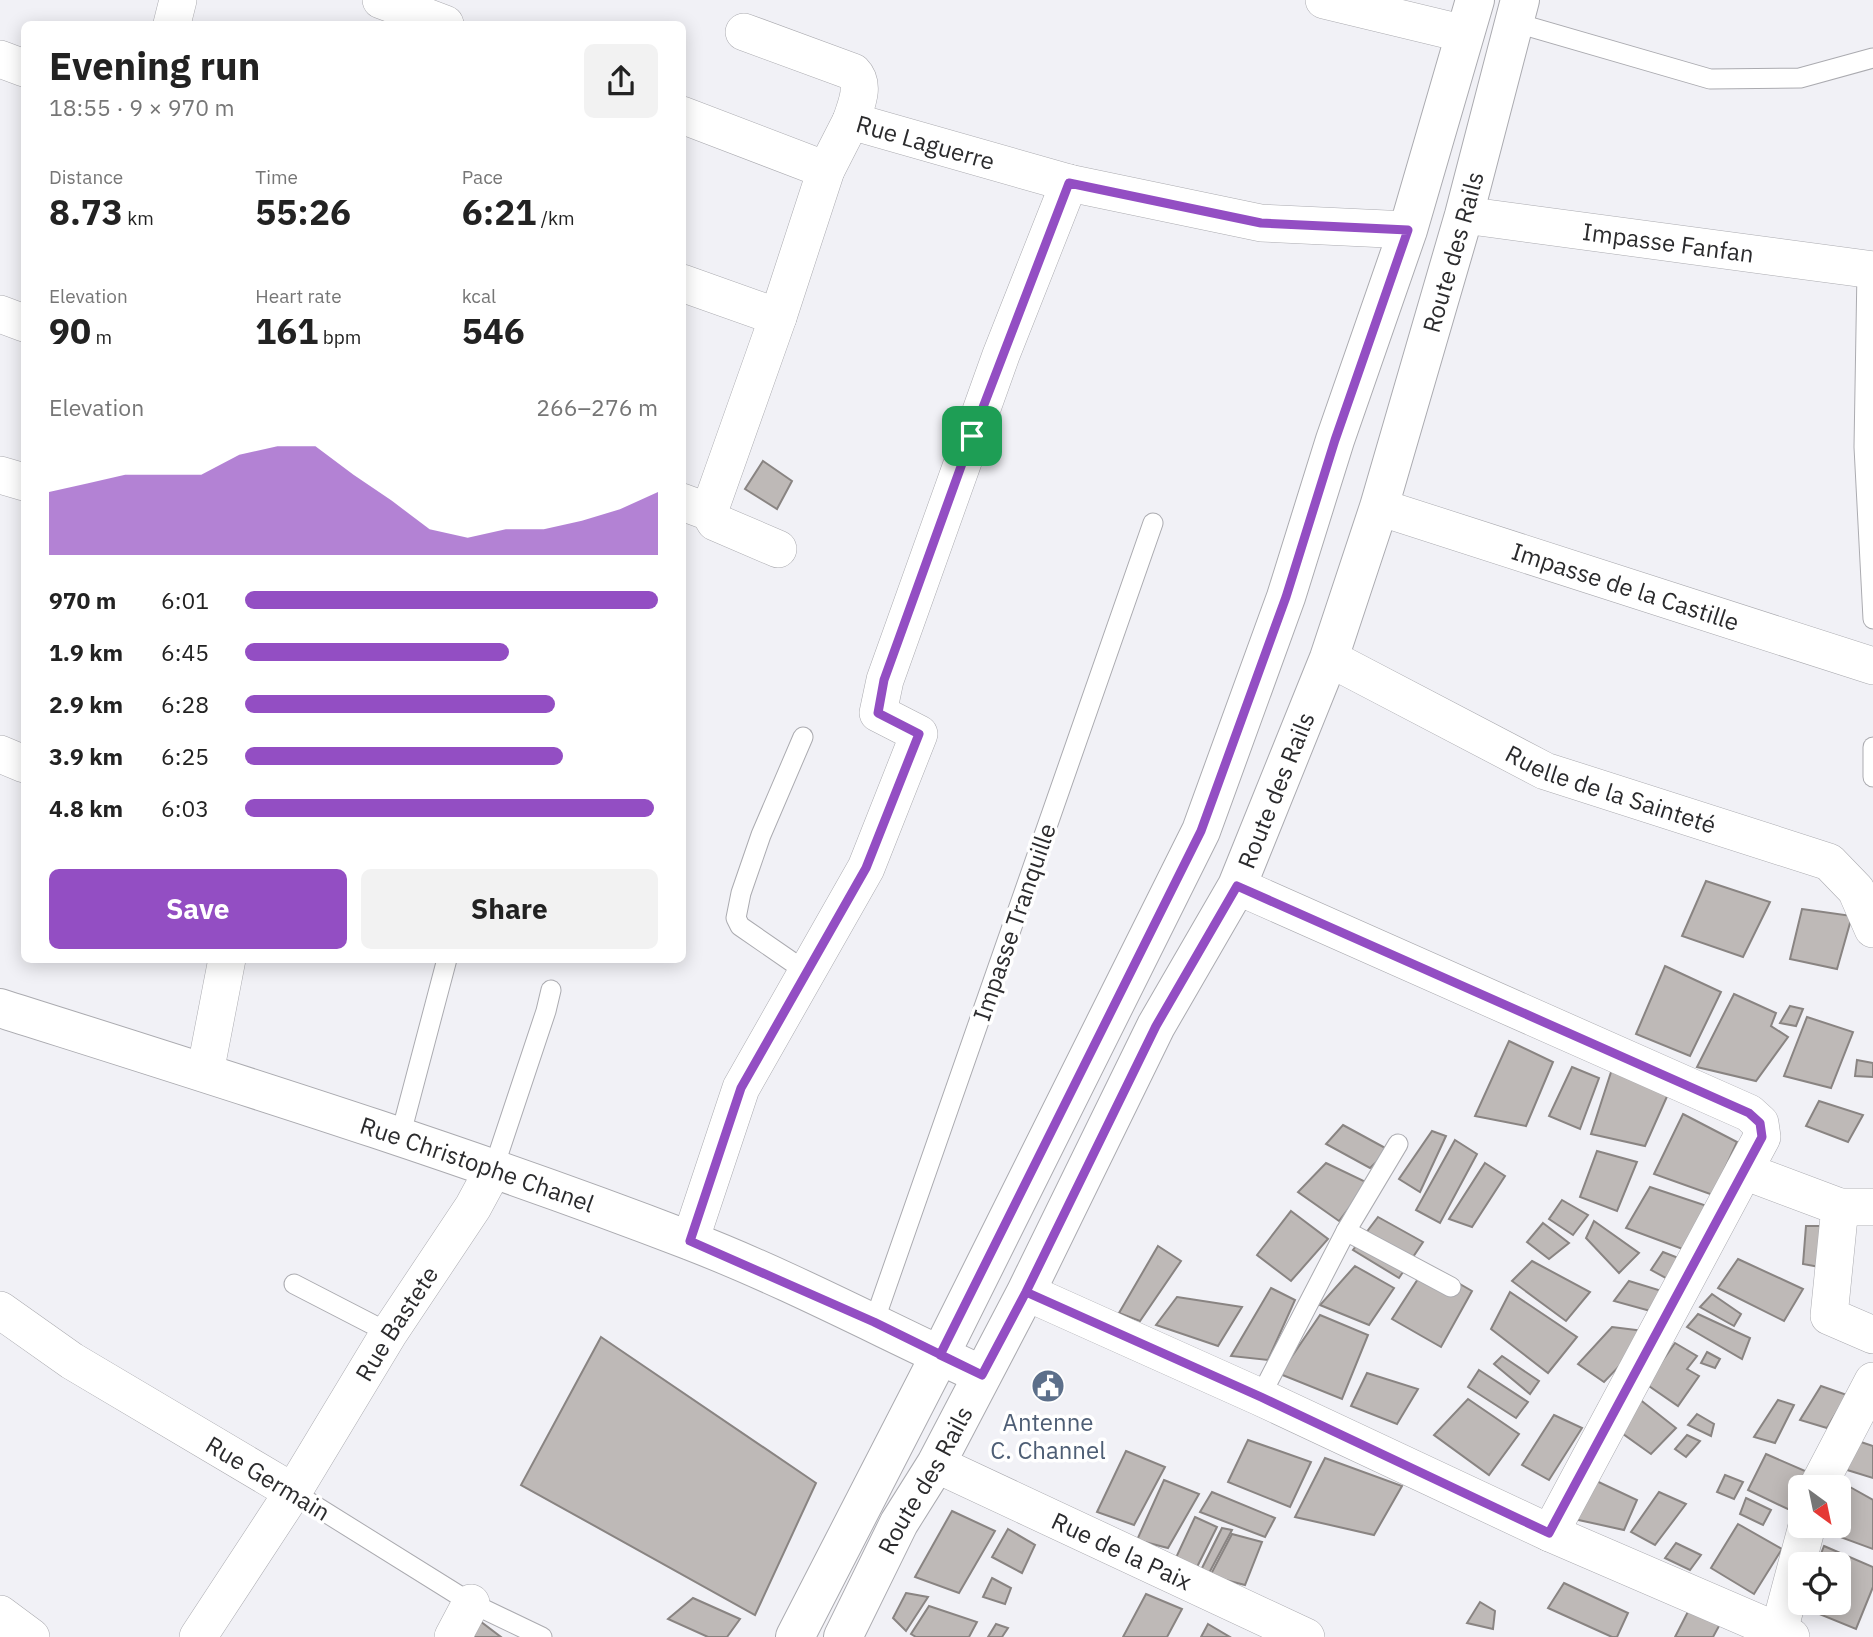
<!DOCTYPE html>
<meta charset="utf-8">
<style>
:root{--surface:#fff;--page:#f2f2f2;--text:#222;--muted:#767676;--accent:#934ec3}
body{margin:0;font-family:"IBM Plex Sans",sans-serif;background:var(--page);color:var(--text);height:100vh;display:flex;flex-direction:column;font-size:26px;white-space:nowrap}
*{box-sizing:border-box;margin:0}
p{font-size:23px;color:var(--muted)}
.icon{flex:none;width:38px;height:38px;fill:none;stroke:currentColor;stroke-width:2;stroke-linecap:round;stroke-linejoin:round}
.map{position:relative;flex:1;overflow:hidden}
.side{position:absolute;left:21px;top:21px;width:665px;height:942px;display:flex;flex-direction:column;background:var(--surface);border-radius:10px;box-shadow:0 4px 18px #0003}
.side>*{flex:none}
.needle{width:46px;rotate:147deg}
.tools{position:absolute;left:1788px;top:1475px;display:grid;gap:14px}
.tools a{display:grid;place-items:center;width:63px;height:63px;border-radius:10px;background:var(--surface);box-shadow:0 4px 18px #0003;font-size:35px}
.pin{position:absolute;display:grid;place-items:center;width:60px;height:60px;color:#fff;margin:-30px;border-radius:14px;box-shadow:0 4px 10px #0006}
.round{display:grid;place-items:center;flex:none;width:74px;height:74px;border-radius:10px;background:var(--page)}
.overview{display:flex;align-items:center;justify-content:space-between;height:119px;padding:0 28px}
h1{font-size:38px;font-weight:800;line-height:52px}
.stats{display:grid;grid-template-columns:repeat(3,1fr);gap:10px;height:119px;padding:7px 28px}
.stats div{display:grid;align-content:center}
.stats b{font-size:35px;font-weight:800}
.stats small{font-size:19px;font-weight:400}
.stats p{font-size:19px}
.chart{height:196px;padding:14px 28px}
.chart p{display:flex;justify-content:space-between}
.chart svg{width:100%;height:126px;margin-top:7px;fill:var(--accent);opacity:.7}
.button{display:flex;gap:14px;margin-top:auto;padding:14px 28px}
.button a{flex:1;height:80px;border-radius:10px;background:var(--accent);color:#fff;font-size:28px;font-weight:800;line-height:80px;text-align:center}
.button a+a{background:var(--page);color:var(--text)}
ul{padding:0 28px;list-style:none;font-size:23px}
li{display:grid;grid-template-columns:112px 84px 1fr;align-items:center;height:52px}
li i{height:18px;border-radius:9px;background:var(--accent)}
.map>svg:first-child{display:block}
</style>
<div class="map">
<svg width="1873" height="1637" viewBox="0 0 1873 1637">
<rect width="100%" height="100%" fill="#f1f1f6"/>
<g fill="#beb9b7" stroke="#898482" stroke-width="2">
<polygon points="763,461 792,481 777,509 745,489"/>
<polygon points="1706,881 1770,902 1743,957 1682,936"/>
<polygon points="1802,909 1852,916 1837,969 1790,959"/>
<polygon points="1665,966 1721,992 1690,1056 1636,1034"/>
<polygon points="1734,994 1776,1013 1771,1026 1788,1037 1756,1081 1697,1067"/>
<polygon points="1790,1006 1803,1009 1796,1026 1780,1023"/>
<polygon points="1807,1017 1853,1032 1831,1088 1784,1076"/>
<polygon points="1509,1041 1553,1062 1526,1126 1475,1116"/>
<polygon points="1857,1060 1873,1063 1873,1077 1855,1076"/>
<polygon points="1572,1067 1599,1078 1580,1129 1549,1116"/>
<polygon points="1612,1069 1669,1092 1645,1146 1591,1134"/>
<polygon points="1819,1101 1863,1115 1848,1142 1806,1126"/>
<polygon points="1683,1114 1737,1142 1713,1195 1654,1174"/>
<polygon points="1343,1125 1389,1150 1370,1168 1326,1144"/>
<polygon points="1432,1131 1446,1136 1420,1192 1399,1179"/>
<polygon points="1455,1140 1477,1154 1440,1223 1416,1210"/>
<polygon points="1597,1151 1637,1162 1617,1211 1580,1197"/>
<polygon points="1326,1163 1368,1183 1339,1221 1298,1192"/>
<polygon points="1485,1163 1505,1176 1472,1227 1449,1219"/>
<polygon points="1650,1187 1713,1208 1688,1251 1626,1228"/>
<polygon points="1562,1200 1588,1215 1573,1235 1549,1219"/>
<polygon points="1291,1211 1328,1239 1291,1281 1257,1255"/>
<polygon points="1378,1217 1423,1242 1399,1278 1353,1250"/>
<polygon points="1594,1221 1639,1253 1619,1273 1586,1238"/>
<polygon points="1543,1223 1569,1243 1549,1259 1527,1242"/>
<polygon points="1806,1226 1830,1226 1825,1268 1803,1264"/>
<polygon points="1158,1246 1181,1261 1140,1321 1119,1313"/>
<polygon points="1663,1252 1686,1261 1673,1282 1651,1270"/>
<polygon points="1738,1259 1803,1289 1784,1321 1718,1288"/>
<polygon points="1532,1261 1590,1292 1566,1321 1512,1281"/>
<polygon points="1427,1265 1472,1291 1441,1347 1392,1319"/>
<polygon points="1355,1266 1394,1288 1369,1325 1320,1305"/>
<polygon points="1629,1281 1675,1295 1665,1315 1614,1301"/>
<polygon points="1271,1288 1295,1300 1268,1360 1231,1356"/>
<polygon points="1510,1292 1577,1337 1548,1373 1491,1329"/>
<polygon points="1712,1294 1741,1314 1734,1326 1700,1307"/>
<polygon points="1177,1297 1242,1307 1218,1346 1156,1325"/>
<polygon points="1698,1314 1750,1338 1742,1359 1687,1327"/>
<polygon points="1320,1315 1368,1335 1342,1399 1280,1374"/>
<polygon points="1612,1327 1652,1332 1604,1382 1578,1364"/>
<polygon points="601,1337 816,1483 755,1615 521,1485"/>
<polygon points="1675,1343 1697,1356 1687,1369 1699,1376 1678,1406 1646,1384"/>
<polygon points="1707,1352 1720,1359 1715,1368 1701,1363"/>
<polygon points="1502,1356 1539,1381 1530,1394 1494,1364"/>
<polygon points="1479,1370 1528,1402 1516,1418 1468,1387"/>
<polygon points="1367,1373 1418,1389 1397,1424 1351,1406"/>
<polygon points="1821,1386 1847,1395 1827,1428 1800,1420"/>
<polygon points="1638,1398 1676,1428 1651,1454 1612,1426"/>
<polygon points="1468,1399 1519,1434 1489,1475 1434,1435"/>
<polygon points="1778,1400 1794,1405 1775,1443 1754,1437"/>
<polygon points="1697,1414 1714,1424 1711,1436 1688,1425"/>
<polygon points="1554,1415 1582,1428 1549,1480 1522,1465"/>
<polygon points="1687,1435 1700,1441 1686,1457 1675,1449"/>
<polygon points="1248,1440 1311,1462 1290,1507 1228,1482"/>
<polygon points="1855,1440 1873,1446 1873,1478 1844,1469"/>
<polygon points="1126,1451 1165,1467 1134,1525 1097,1512"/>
<polygon points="1766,1454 1812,1474 1792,1511 1748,1490"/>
<polygon points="1325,1458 1402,1486 1374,1535 1295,1517"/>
<polygon points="1725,1475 1743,1482 1734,1499 1717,1492"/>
<polygon points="1590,1478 1637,1500 1624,1530 1565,1517"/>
<polygon points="1164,1480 1199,1494 1168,1548 1137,1540"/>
<polygon points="1850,1487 1873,1500 1873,1549 1832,1534 1835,1526 1839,1526 1839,1516"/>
<polygon points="1212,1492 1275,1518 1265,1537 1200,1512"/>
<polygon points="1659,1492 1686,1504 1655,1545 1631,1532"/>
<polygon points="1746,1498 1771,1510 1763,1525 1740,1514"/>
<polygon points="952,1511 995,1531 959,1593 915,1577"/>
<polygon points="1195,1517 1217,1527 1193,1575 1173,1564"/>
<polygon points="1738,1524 1782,1549 1754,1594 1711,1568"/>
<polygon points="1222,1528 1232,1530 1208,1575 1200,1572"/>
<polygon points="1008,1529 1035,1545 1022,1573 992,1557"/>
<polygon points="1232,1534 1262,1542 1245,1585 1210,1576"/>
<polygon points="1676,1543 1701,1555 1690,1570 1665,1558"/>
<polygon points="1824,1546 1873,1567 1873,1587 1856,1629 1802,1607 1803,1603 1839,1603 1839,1564 1817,1564"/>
<polygon points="992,1578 1011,1588 1005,1604 983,1597"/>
<polygon points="1564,1583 1628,1613 1617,1637 1612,1637 1548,1608"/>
<polygon points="906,1593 928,1597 906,1631 893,1618"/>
<polygon points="1146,1594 1182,1609 1167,1637 1123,1637"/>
<polygon points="693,1598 740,1619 727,1637 708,1637 668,1619"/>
<polygon points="1695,1598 1725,1615 1713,1637 1675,1637"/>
<polygon points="1480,1602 1495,1611 1493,1629 1467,1623"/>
<polygon points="929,1606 977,1622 969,1637 916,1637 911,1634"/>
<polygon points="476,1618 501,1637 463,1637"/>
<polygon points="996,1624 1008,1628 1002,1637 988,1637"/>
<polygon points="1208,1624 1230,1637 1201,1637"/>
</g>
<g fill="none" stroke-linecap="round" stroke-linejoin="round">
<defs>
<g id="service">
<polyline points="1513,22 1710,79 1800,78 1873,58"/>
<polyline points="1867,270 1864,447 1873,619"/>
<polyline points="803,737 761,835 741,893 736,918 740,926 808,973"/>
<polyline points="1873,747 1873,777"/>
<polyline points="400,1137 447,959"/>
<polyline points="493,1170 546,1011 551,990"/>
<polyline points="1346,1231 1451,1287"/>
<polyline points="294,1284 389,1333"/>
<polyline points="874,1322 1153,523"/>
<polyline points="1260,1397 1346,1231 1398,1144"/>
<polyline points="293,1492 471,1603 542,1637"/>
</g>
<g id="minor">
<polyline points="381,0 445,24"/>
<polyline points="1324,0 1465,34"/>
<polyline points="172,24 178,0"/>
<path d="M744,32L853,72C866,85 856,105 851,121"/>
<polyline points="0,59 24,68"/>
<polyline points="682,115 826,170"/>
<path id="s1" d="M1464,215L1873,270"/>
<polyline points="682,283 778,317"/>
<polyline points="0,314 24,323"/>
<polyline points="0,475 24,482"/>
<polyline points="682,502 709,512 715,522 778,549"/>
<path id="s2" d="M1379,507L1873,666"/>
<path id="s3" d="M709,512L778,317L826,170L851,121L1069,183L1261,223L1408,230"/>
<path id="s4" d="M1329,658L1545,771L1829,862L1856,890L1873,929"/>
<polyline points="0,754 24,764"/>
<polyline points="1237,886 1749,1113 1760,1123 1762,1137 1550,1533"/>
<polyline points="205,1073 227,959"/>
<polyline points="1744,1171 1840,1207 1873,1207"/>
<polyline points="1840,1207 1829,1316 1873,1335"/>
<polyline points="690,1241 741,1088 866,868 919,734 878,713 885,680 1001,355 1069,183"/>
<polyline points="1026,1292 1260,1397 1550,1533 1791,1637"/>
<polyline points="0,1310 72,1361 293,1492"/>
<path id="s5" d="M936,1464L1306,1637"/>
<polyline points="1817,1488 1873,1381"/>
<polyline points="0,1614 31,1637"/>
<polyline points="1779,1631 1807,1526"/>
<path id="s6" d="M198,1637L293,1492L389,1333L473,1207L493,1170"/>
<polyline points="453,1637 471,1603"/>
</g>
<g id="tertiary">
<path id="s7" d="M0,1008C230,1081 462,1153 688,1240C789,1279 884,1330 982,1375"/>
</g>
<g id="primary">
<polyline points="795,1637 940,1355 1201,831 1286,597 1335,440 1408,230 1475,0"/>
<path id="s8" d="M843,1637L899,1523L936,1464L1026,1292L1156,1026L1237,886L1329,658L1379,507L1464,215L1520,0"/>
</g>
</defs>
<use href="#service" stroke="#ababb0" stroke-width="21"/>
<use href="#minor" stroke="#ababb0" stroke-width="38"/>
<use href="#tertiary" stroke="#ababb0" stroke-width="40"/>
<use href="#primary" stroke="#ababb0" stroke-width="40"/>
<use href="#service" stroke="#fff" stroke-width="19"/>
<use href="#minor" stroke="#fff" stroke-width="37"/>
<use href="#tertiary" stroke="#fff" stroke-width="38"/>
<use href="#primary" stroke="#fff" stroke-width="38"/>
</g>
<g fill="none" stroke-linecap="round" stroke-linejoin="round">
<defs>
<polyline id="route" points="972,436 884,680 878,713 919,734 866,868 741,1088 690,1241 874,1322 982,1375 1026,1292 1156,1026 1237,886 1749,1113 1760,1123 1762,1137 1549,1533 1261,1397 1026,1292 982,1375 940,1355 1201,831 1286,597 1335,440 1408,230 1261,223 1069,183 972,436"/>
</defs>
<use href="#route" stroke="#fff" stroke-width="14"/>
<use href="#route" stroke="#934ec3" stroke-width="9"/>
</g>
<defs>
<symbol id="civic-disc" viewBox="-11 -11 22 22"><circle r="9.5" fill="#5c6f8a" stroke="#fff"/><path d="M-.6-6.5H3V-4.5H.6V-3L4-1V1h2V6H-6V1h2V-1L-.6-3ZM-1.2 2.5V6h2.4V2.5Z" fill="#fff"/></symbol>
</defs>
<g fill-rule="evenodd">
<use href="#civic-disc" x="1029" y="1367" width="38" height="38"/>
</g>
<g text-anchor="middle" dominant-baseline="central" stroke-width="7" stroke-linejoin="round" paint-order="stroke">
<g font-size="24" fill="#2b2b2d" stroke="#fff">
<text stroke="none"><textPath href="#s3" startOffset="494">Rue Laguerre</textPath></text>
<text stroke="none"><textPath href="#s1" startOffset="206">Impasse Fanfan</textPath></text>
<text stroke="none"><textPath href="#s8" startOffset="1519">Route des Rails</textPath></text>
<text stroke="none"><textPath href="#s2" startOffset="259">Impasse de la Castille</textPath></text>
<text stroke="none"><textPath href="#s4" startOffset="312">Ruelle de la Sainteté</textPath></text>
<text stroke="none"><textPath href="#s8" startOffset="952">Route des Rails</textPath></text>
<text transform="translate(1014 922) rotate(-71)">Impasse Tranquille</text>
<text stroke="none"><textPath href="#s7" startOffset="502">Rue Christophe Chanel</textPath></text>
<text stroke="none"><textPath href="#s6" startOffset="371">Rue Bastete</textPath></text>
<text transform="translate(268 1478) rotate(31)">Rue Germain</text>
<text stroke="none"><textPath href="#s8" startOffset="177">Route des Rails</textPath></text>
<text stroke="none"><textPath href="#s5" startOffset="205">Rue de la Paix</textPath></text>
</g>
<g font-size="24" fill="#4e5e75" stroke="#fff">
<text x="1048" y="1422">Antenne<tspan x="1048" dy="28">C. Channel</tspan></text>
</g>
</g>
</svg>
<div class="tools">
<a><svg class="needle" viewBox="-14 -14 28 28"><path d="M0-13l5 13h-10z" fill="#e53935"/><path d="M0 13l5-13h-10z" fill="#767676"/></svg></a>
<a><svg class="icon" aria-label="locate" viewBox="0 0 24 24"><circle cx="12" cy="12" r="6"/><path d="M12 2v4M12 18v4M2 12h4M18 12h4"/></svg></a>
</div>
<div class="pin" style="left:972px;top:436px;background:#1e9e55"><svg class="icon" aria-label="arrive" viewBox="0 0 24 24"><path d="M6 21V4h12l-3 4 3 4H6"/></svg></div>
<section class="side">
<div class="overview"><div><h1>Evening run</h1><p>18:55 · 9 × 970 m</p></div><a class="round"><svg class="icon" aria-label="share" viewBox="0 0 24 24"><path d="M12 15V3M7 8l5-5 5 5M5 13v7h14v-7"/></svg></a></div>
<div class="stats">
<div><p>Distance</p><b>8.73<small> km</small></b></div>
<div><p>Time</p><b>55:26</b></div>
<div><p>Pace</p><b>6:21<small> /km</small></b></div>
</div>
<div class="stats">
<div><p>Elevation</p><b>90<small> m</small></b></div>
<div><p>Heart rate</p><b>161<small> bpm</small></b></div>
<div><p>kcal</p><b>546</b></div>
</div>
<div class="chart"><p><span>Elevation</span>266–276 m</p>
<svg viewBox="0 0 160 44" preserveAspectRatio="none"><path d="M0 44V22L10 19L20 16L30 16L40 16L50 9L60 6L70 6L80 16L90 25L100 35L110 38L120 35L130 35L140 32L150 28L160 22V44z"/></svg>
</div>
<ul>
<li><b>970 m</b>6:01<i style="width:100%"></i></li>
<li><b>1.9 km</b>6:45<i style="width:64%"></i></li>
<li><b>2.9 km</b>6:28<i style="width:75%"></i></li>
<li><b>3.9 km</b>6:25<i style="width:77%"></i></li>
<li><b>4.8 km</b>6:03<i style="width:99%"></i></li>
</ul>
<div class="button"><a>Save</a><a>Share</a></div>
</section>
</div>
